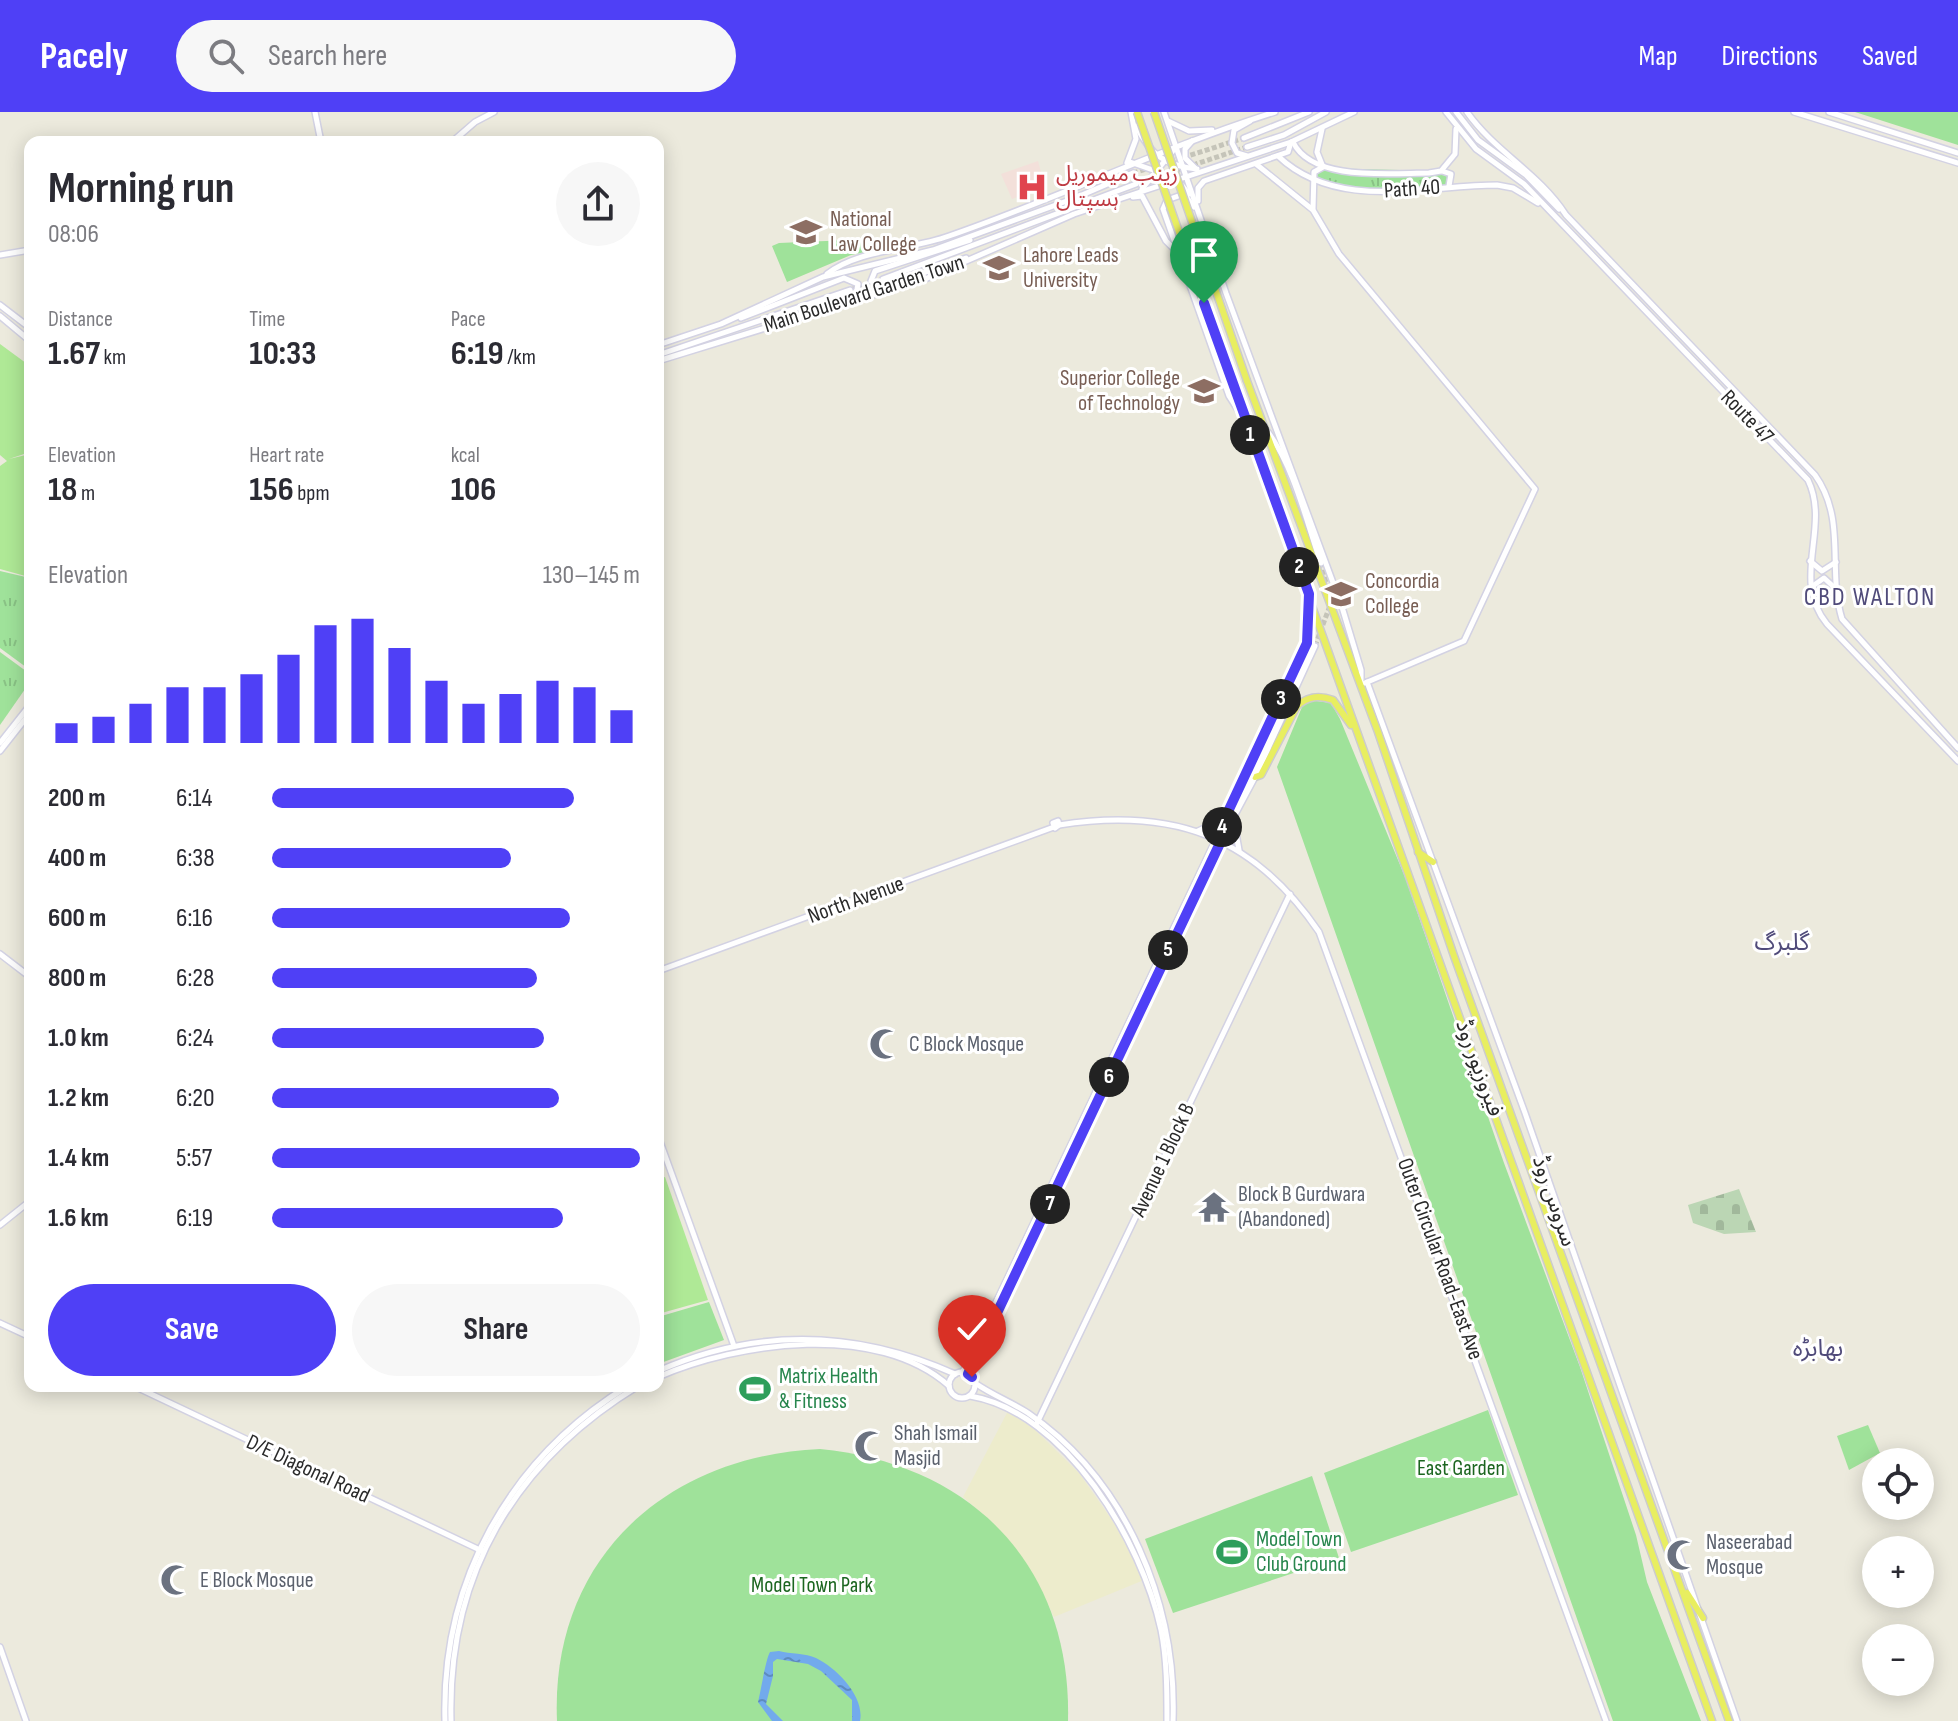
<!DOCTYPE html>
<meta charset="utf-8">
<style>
:root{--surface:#fff;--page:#f7f7f7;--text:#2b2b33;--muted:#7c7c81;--accent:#4f40f6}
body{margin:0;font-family:"Sofia Sans Condensed","Noto Sans Arabic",sans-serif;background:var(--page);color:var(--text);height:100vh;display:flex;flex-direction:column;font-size:30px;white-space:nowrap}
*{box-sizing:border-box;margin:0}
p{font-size:26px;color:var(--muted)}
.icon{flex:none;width:44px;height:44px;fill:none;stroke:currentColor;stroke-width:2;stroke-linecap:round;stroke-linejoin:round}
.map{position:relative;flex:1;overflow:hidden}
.drawer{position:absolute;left:24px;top:24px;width:640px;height:1256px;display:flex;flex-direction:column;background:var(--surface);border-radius:16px;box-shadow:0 4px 20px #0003}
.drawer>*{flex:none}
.buttons{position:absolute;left:1862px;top:1336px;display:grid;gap:16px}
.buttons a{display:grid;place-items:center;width:72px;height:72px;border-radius:50%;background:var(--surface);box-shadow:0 4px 20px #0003;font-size:40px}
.pin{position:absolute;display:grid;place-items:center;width:68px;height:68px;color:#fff;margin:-82px -34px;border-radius:50% 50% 50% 0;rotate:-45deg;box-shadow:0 0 8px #0007}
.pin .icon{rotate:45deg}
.km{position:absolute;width:40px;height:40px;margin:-20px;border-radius:50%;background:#222;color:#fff;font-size:22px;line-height:40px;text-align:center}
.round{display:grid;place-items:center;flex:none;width:84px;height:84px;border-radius:42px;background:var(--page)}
.summary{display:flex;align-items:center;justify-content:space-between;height:136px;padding:0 24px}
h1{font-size:44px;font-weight:700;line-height:60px}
.stats{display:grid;grid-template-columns:repeat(3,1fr);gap:12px;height:136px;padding:8px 24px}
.stats div{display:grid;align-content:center}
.stats b{font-size:34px;font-weight:700}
.stats small{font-size:22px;font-weight:400}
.stats p{font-size:22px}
.chart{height:224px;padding:16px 24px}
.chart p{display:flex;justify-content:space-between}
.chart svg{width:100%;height:144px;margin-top:8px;stroke:var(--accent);stroke-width:6}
.button{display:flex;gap:16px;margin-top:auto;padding:16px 24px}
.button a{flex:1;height:92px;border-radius:48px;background:var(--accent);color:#fff;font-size:32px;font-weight:700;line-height:92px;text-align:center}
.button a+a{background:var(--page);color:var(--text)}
ul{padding:0 24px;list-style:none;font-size:26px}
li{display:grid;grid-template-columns:128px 96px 1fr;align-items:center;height:60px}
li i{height:20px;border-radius:10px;background:var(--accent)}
header{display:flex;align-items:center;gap:48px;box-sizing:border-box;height:112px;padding:0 40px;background:var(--accent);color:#fff}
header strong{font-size:38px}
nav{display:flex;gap:44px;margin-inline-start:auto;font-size:28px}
.search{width:560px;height:72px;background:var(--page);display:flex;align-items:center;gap:20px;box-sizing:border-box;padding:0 28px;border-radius:44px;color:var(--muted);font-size:30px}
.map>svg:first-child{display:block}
</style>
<header>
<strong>Pacely</strong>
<div class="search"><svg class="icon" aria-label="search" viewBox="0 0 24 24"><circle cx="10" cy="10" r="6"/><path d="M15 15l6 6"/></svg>Search here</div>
<nav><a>Map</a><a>Directions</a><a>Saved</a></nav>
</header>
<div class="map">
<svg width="1958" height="1609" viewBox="0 0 1958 1609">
<defs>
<pattern id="grass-tufts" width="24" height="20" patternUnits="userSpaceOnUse" patternTransform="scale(2)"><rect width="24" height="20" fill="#9fe29a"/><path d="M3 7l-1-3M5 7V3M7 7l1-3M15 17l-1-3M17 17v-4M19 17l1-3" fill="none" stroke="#89c285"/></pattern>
<pattern id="cemetery-stones" width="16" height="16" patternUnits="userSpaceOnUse" patternTransform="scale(2)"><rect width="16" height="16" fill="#bbd6b4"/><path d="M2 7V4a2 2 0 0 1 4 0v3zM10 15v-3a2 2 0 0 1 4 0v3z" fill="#a1b89b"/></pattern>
<pattern id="water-ripples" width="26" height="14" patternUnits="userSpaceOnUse" patternTransform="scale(2)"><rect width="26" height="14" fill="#72aaec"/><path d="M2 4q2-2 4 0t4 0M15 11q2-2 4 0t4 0" fill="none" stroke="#5e8bbf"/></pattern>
</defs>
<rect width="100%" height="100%" fill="#eceadd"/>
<polygon fill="#edeccc" points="1008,1299 1034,1317 1079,1361 1119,1418 1144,1468 1054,1505 1038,1471 992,1410 963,1385"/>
<polygon fill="#f3e0da" points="1038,49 1045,75 1012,87 1001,62"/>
<g fill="url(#grass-tufts)">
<polygon points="1318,56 1441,59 1451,62 1448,74 1379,80 1315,68 1314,60"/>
<polygon points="0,459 30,466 30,558 0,536"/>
<polygon points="0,540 30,562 30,570 0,613"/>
</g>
<polygon fill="url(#cemetery-stones)" points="1739,1077 1756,1120 1724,1122 1693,1111 1688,1093"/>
<g fill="#9fe29a">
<polygon points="1855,0 1958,0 1958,33"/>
<polygon points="873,127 894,127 899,133 851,143 787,170 772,134 779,131"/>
<polygon points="1309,588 1331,591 1340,607 1405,765 1504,1051 1580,1255 1636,1423 1647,1470 1701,1609 1613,1609 1277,655 1302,595"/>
<polygon points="709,1190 724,1228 658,1252 658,1205"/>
<polygon points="1488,1298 1518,1383 1351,1440 1324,1361"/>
<polygon points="1868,1313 1880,1341 1849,1358 1837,1324"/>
<path d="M820,1337C971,1352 1072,1453 1068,1609H557C550,1448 665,1344 820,1337Z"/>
<polygon points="1312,1364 1339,1446 1173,1501 1145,1427"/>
</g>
<g fill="#afe996">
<polygon points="0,232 30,254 30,340 9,347 30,342 29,465 0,457 0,354 7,349 0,343"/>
<polygon points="665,1065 708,1188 658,1202 658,1067"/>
</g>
<path fill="url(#water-ripples)" d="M779,1539C790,1542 806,1541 816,1546C837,1556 865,1585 860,1609H852V1588L821,1559L808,1552L777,1547L773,1550V1564L766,1592L783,1609H772L758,1590C761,1578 766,1546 770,1540Z"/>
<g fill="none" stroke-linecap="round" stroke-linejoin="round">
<polyline stroke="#c5c4b9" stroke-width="5" stroke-dasharray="5 2.5" stroke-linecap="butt" points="1315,534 1331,491 1321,451"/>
<g stroke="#c5c4b9" stroke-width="5" stroke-dasharray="5 2.5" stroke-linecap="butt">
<polyline points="1169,50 1244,26"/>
<polyline points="1133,61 1159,53"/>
<polyline points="1136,72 1247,35"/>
<polyline points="850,178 883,167"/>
</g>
<defs>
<g id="tertiary">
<polyline points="315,0 321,30"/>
<path d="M1446,0L1476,37L1524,72L1808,368C1831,416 1790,467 1827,512L1958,649"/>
<polyline points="1456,0 1478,28 1526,63 1559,97"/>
<path d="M1467,0C1495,40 1539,61 1566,103L1815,363C1847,408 1827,458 1842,507L1958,636"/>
<polyline points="452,30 475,10 494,0"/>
<path d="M1293,30C1312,70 1391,61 1429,61L1441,59L1455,42L1456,17"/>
<path d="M1278,44C1337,100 1425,73 1497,73L1513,76L1538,91"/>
<polyline points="1256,52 1313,98 1339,142 1535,377 1464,529 1365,571"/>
<polyline points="1442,59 1451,62 1449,74"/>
<polyline points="1313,97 1314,60 1323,55 1317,40 1322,17"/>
<polyline points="0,143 30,138"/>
<path d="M1268,320C1295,357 1306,409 1321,451"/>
<polyline points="1810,449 1822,459 1836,450"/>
<polyline points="1810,476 1824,466 1835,476"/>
<polyline points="1367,570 1525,1001 1737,1609"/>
<polygon points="1058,709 1059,713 1055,716 1053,711"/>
<polyline points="1234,710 1239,738"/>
<path d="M1059,713C1173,695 1254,724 1319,820L1606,1609"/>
<polyline points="1198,719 1225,706"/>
<polyline points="1217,725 1307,531 1308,487"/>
<polyline points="1222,727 1255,665 1315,534"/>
<polyline points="0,842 30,865"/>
<polyline points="658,859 1054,715"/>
<polyline points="658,1024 734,1234"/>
<polyline points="0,1113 30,1089"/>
<polyline points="0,1211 30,1225"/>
<polyline points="134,1274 482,1439"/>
<polyline points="1037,1311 1290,782"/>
<polyline points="0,1535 26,1609"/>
</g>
<g id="secondary">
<polyline points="1164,0 1226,181 1342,495 1361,558 1361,571"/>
<polyline points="1794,0 1958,51"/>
<polyline points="1829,0 1958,41"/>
<polyline points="1168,9 1189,19 1212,18"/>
<path d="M1136,14C1150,42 1165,54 1197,57"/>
<polyline points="1244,26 1309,0"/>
<polyline points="1192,29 1185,37 1185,46 1195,56"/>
<polyline points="1247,35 1284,23 1326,0"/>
<polyline points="1247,44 1237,41 1232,31 1234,18 1250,9"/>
<polyline points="1130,50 1176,66 1189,82"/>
<polyline points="1127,51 1136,27 1131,0"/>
<polyline points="1142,77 1176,35"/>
<polyline points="1133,85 1142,84 1166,129 1176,139"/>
<polyline points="1198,89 1198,76 1204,69 1288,40 1291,30"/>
<polyline points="1194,95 1184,82 1167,88 1163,97 1229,284 1242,304"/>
<polyline points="966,146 883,175 871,169 875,159 970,128"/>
<path d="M827,162C859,137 911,138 949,124C1059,86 1164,35 1275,0"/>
<polyline points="883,167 1136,72"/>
<polyline points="0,193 30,216"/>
<polyline points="0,204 30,229"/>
<polyline points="741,206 844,166 858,172 856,183 800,203"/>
<polyline points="658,233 721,212 823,165 933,138 1075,86 1133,61"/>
<polyline points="658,243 850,178"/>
<polyline points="658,249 925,167 1074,102 1291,30 1354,0"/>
<polyline points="0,631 30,593"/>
<polyline points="0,639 30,601"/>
<path d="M658,1259C758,1215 857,1218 955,1262"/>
<circle cx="962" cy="1273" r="13"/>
<polyline points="963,1260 1217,725"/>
<polyline points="968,1262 1222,727"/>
<path d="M658,1265C739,1230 877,1210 949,1274"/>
<path d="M975,1271C992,1283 1011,1290 1028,1301C1127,1369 1177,1492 1173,1609"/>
<path d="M970,1284C1066,1300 1142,1430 1161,1518C1167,1548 1167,1579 1167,1609"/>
<path d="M445,1609C441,1470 509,1347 628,1274"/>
<path d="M451,1609C447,1463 515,1349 638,1274"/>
</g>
<g id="primary">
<polyline points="1247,269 1378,620 1454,844 1729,1609"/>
<polyline points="1233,274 1712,1609"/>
<path d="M1255,665L1261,663L1297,594C1308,584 1319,583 1333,588L1351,613"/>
<polyline points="1418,740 1433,750"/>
<polyline points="1687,1481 1703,1506"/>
</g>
</defs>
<use href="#tertiary" stroke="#d3d2e3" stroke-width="8"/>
<use href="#secondary" stroke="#d3d2e3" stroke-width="8"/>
<use href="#primary" stroke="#ccc" stroke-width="9"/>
<use href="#tertiary" stroke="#fff" stroke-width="5"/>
<use href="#secondary" stroke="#fff" stroke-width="5"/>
<use href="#primary" stroke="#e8ee60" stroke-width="6"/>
<defs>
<g id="primary-bridge">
<polyline points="1137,0 1233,274"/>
<polyline points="1154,0 1247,269"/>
</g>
</defs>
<use href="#primary-bridge" stroke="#ccc" stroke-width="9" stroke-linecap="butt"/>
<use href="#primary-bridge" stroke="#e8ee60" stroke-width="6"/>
</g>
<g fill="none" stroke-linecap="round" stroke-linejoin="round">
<defs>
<polyline id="route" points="972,1265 968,1262 1222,727 1217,725 1225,706 1307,531 1309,482 1204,191"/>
</defs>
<use href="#route" stroke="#fff" stroke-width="16"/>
<use href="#route" stroke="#4f40f6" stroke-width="10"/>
</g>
<defs>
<symbol id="hospital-bare" viewBox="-9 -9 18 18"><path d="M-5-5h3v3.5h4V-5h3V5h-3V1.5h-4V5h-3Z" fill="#e0444e" stroke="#fff" stroke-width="2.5" paint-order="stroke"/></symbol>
<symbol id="university-bare" viewBox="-9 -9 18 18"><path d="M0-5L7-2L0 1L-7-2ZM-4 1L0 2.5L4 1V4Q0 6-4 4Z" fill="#8d6e63" stroke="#fff" stroke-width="2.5" paint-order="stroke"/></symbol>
<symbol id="mosque-bare" viewBox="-9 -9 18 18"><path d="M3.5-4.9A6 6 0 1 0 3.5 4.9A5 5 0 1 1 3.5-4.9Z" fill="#6b7280" stroke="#fff" stroke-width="2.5" paint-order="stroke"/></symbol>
<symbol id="temple-bare" viewBox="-9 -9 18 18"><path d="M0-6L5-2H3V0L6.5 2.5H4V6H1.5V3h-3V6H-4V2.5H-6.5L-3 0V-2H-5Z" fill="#6b7280" stroke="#fff" stroke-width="2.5" paint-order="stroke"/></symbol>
<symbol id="stadium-bare" viewBox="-9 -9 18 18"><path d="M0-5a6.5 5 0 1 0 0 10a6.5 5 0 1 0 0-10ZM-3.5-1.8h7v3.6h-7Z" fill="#2e9e5b" stroke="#fff" stroke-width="2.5" paint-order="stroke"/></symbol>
</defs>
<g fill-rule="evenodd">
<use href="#hospital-bare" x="1010" y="53" width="44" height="44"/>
<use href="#university-bare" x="784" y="98" width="44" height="44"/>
<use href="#university-bare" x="977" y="134" width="44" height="44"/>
<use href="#university-bare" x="1182" y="257" width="44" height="44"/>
<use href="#university-bare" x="1319" y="460" width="44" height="44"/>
<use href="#mosque-bare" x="863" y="910" width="44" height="44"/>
<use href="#temple-bare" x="1192" y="1073" width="44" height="44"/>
<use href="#stadium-bare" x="733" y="1255" width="44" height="44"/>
<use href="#mosque-bare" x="848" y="1312" width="44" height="44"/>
<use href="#stadium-bare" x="1210" y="1418" width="44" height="44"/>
<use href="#mosque-bare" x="1660" y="1421" width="44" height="44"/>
<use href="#mosque-bare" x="154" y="1446" width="44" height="44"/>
</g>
<g text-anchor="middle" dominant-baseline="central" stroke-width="6" stroke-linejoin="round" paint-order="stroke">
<g font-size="22" fill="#be3a42" stroke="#fff" text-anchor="start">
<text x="1056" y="62">زینب میموریل<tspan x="1056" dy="25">ہسپتال</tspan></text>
</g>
<g font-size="22" fill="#2a2a2a" stroke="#fff">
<text transform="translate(1412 77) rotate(-4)">Path 40</text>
<text transform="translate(864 182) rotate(-18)">Main Boulevard Garden Town</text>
<text transform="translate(1747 305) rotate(46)">Route 47</text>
<text transform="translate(856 788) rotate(-20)">North Avenue</text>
<text transform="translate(1479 956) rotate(70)">فیروزپور روڈ</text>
<text transform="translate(1163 1048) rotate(-65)">Avenue 1 Block B</text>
<text transform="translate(1554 1089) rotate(71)">سروس روڈ</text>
<text transform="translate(1440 1147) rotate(70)">Outer Circular Road-East Ave</text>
<text transform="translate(308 1357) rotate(25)">D/E Diagonal Road</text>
</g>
<g font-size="22" fill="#785e54" stroke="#fff" text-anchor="start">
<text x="830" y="107">National<tspan x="830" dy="25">Law College</tspan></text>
<text x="1023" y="143">Lahore Leads<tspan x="1023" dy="25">University</tspan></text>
<text x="1180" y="266" text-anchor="end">Superior College<tspan x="1180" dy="25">of Technology</tspan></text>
<text x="1365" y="469">Concordia<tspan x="1365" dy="25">College</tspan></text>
</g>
<g font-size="22" fill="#5b616d" stroke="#fff" text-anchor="start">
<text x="909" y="932">C Block Mosque</text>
<text x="1238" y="1082">Block B Gurdwara<tspan x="1238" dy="25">(Abandoned)</tspan></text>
<text x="894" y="1321">Shah Ismail<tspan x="894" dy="25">Masjid</tspan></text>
<text x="1706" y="1430">Naseerabad<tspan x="1706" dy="25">Mosque</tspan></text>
<text x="200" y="1468">E Block Mosque</text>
</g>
<g font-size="22" fill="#27864d" stroke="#fff" text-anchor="start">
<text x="779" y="1264">Matrix Health<tspan x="779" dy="25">&amp; Fitness</tspan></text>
<text x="1256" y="1427">Model Town<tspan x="1256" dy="25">Club Ground</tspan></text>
</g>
<g font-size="22" fill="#1c6620" stroke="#fff">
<text x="1461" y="1356">East Garden</text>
<text x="812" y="1473">Model Town Park</text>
</g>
<g font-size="24" fill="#504b7a" stroke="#fff">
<text x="1782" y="830">گلبرگ</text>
<text x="1818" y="1236">بھابڑہ</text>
</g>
<g font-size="26" letter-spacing="2" fill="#504b7a" stroke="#fff">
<text x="1870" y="485">CBD WALTON</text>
</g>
</g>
</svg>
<div class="buttons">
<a><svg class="icon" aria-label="locate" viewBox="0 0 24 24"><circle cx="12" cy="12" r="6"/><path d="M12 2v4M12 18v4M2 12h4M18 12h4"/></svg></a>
<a>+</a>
<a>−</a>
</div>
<div class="pin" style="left:1204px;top:191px;background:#1e9e55"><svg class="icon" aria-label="arrive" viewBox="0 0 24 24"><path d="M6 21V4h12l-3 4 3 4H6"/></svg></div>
<div class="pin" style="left:972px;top:1265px;background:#d93025"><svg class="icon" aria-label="check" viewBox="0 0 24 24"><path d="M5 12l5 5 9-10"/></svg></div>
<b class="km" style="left:1250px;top:323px">1</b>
<b class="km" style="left:1299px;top:455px">2</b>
<b class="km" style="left:1281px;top:587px">3</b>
<b class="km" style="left:1222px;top:715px">4</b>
<b class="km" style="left:1168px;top:838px">5</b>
<b class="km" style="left:1109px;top:965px">6</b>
<b class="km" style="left:1050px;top:1092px">7</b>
<section class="drawer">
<div class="summary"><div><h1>Morning run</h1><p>08:06</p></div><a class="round"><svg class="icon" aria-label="share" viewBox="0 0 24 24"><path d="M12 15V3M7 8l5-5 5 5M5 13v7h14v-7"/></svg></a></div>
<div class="stats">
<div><p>Distance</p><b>1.67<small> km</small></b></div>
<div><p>Time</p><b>10:33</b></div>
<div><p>Pace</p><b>6:19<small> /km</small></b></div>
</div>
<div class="stats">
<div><p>Elevation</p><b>18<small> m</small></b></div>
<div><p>Heart rate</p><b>156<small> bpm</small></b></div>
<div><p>kcal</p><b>106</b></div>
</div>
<div class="chart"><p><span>Elevation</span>130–145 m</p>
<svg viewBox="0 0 160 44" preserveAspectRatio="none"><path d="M5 44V38M15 44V36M25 44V32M35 44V27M45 44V27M55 44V23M65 44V17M75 44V8M85 44V6M95 44V15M105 44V25M115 44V32M125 44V29M135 44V25M145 44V27M155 44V34"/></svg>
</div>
<ul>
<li><b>200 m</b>6:14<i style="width:82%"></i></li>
<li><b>400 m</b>6:38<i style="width:65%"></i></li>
<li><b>600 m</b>6:16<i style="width:81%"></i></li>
<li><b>800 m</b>6:28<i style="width:72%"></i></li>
<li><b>1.0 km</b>6:24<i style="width:74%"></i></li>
<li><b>1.2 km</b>6:20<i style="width:78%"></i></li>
<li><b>1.4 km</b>5:57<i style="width:100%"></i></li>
<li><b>1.6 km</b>6:19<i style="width:79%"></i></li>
</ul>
<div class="button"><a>Save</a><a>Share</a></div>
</section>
</div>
